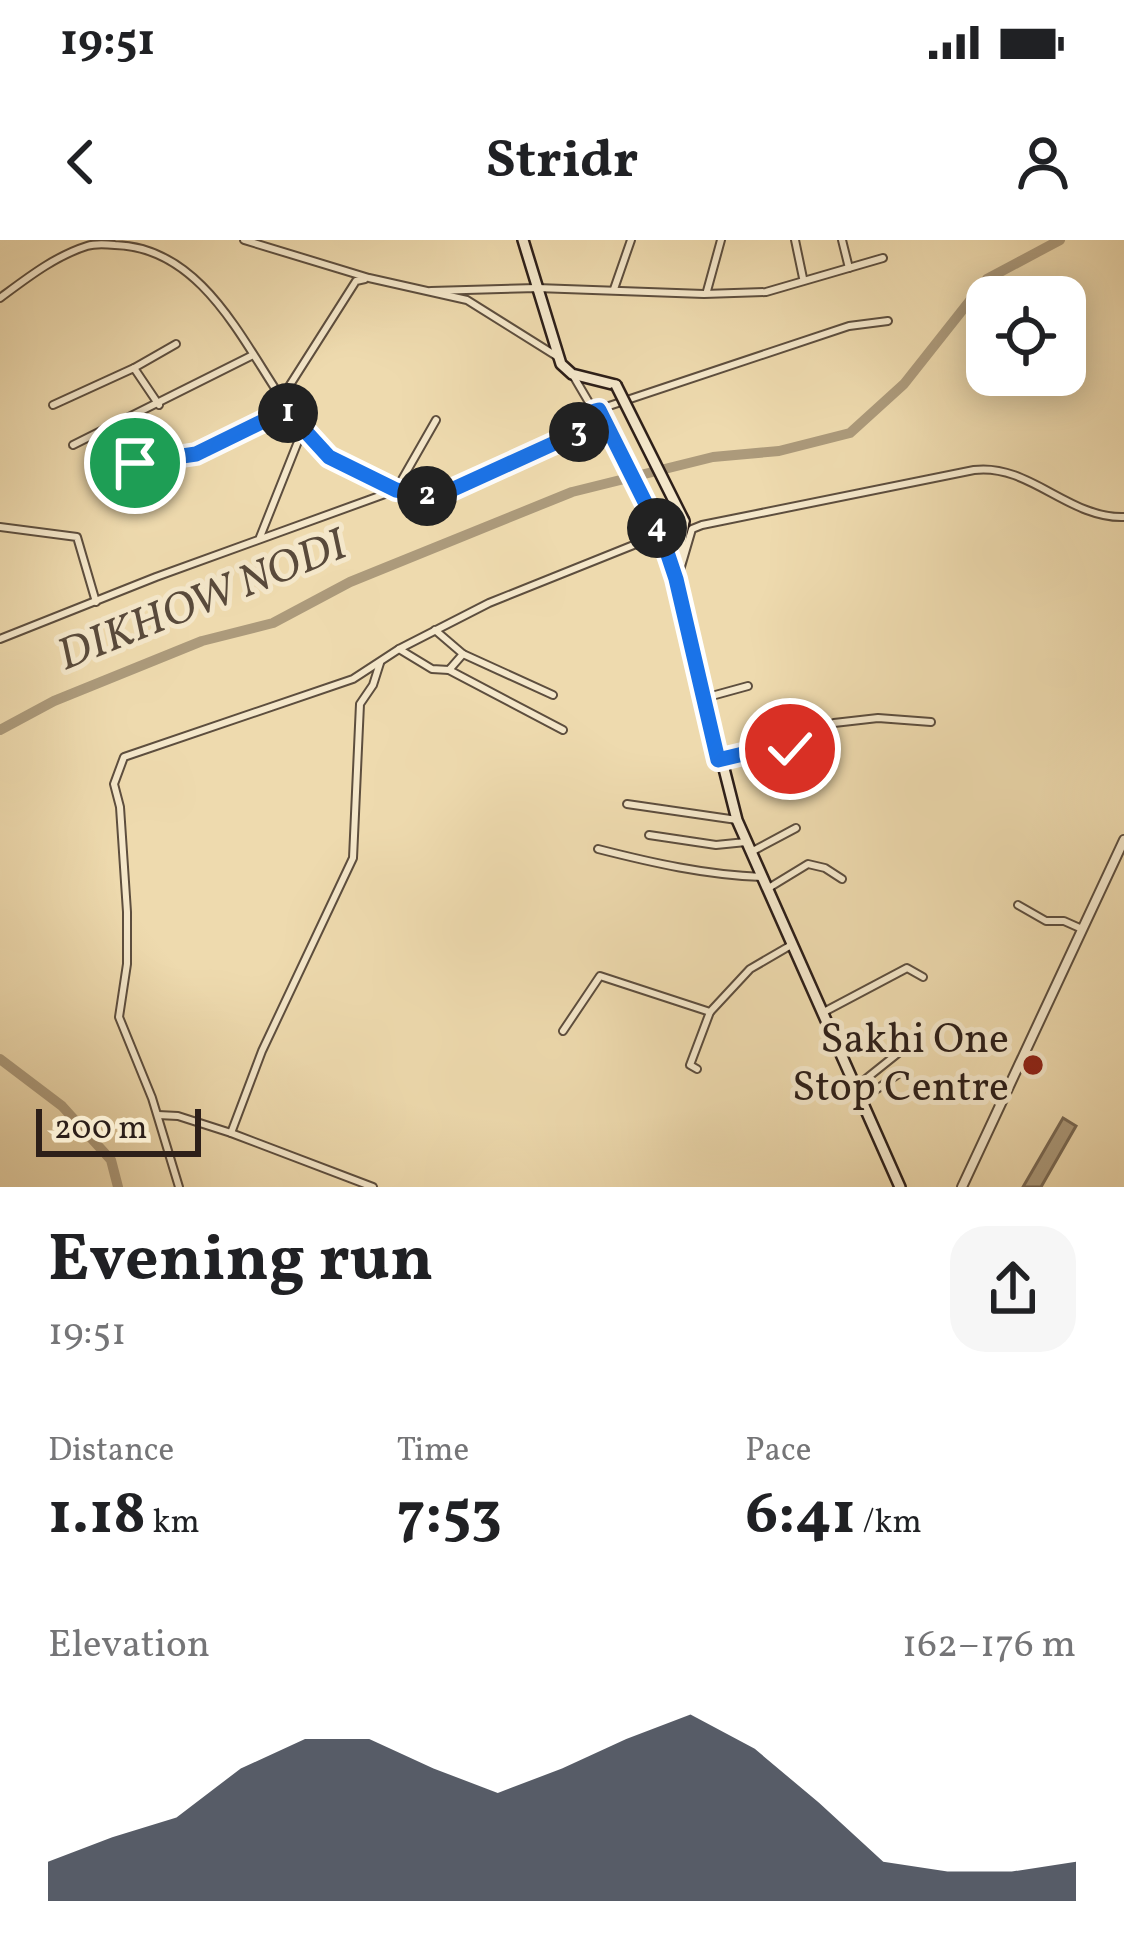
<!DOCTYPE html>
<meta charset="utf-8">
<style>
:root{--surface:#fff;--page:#f6f6f6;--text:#202124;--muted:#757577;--accent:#111827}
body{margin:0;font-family:Vollkorn,serif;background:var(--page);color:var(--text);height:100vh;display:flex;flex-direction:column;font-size:45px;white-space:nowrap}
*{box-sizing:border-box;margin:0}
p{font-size:39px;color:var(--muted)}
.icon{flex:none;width:66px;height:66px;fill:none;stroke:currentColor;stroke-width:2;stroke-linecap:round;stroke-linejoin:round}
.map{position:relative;height:947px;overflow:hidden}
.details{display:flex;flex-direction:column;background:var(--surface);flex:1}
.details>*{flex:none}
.fabs{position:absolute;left:966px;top:36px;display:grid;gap:24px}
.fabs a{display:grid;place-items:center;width:120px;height:120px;border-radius:24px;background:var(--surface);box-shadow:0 6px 30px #0003;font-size:60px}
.scale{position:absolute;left:36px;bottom:30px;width:165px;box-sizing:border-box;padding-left:12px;border:6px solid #2d1f19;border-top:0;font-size:33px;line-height:42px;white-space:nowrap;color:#2d1f19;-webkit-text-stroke:9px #f4e7ca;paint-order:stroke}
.pin{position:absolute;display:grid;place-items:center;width:102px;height:102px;color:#fff;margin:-51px;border:6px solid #fff;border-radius:50%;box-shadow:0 3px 12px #0007}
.km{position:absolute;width:60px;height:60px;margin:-30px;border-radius:50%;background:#222;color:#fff;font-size:33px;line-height:60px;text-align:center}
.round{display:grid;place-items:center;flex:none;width:126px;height:126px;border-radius:36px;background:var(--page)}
.headline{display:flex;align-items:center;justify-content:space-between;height:204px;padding:0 48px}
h1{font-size:66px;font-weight:700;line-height:90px}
.metrics{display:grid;grid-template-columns:repeat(3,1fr);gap:18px;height:204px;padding:12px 48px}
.metrics div{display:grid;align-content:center}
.metrics b{font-size:60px;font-weight:700}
.metrics small{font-size:33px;font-weight:400}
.metrics p{font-size:33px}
.chart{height:336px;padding:24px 48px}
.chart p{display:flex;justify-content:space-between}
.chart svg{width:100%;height:216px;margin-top:12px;fill:var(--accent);opacity:.7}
.status{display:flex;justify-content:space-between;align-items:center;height:84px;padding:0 60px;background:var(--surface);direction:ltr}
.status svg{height:33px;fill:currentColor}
header{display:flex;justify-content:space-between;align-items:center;height:156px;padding:0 48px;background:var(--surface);font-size:54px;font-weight:700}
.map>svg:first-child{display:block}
</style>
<div class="status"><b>19:51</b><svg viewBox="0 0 49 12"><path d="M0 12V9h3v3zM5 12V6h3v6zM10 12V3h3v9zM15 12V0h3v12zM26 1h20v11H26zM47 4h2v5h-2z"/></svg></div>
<header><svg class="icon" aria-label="back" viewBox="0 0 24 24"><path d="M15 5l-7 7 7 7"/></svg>Stridr<svg class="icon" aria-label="person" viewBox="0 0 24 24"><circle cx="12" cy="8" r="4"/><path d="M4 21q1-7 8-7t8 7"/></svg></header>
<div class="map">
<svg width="1124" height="947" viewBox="0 0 1124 947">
<rect width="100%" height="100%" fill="#eedaae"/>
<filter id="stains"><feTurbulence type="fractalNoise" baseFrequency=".00167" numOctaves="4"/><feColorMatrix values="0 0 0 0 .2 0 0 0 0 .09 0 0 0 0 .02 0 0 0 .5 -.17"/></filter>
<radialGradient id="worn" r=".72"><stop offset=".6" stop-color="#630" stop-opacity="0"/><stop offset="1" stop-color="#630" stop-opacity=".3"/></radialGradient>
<polygon fill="#ac9a7b" stroke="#796954" stroke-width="3" points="1063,878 1076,886 1041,947 1023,947"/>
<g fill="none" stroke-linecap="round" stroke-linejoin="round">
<g stroke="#ac9a7b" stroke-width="10">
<polyline points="0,490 54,461 202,401 273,383 350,342 572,252 713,217 779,211 850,193 904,144 987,39 1060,0"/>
<polyline points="0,819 62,866 111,920 118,947"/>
</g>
<defs>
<g id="minor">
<polyline points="244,0 369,38 467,60 558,117"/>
<polyline points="795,0 803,38"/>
<polyline points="842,0 849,28"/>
<polyline points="614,49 631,0"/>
<polyline points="431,51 537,48 704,54 766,52 883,18"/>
<polyline points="707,51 721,0"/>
<path d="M0,58C27,38 55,16 87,6C96,3 106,4 115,5C197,7 238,92 278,153C301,205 349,226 396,250L436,180"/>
<polyline points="134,128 176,104"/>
<polyline points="278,153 288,148 356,41 365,39"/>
<polyline points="53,165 134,128 159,165"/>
<polyline points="599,170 661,294"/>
<polyline points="594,171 849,86 888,81"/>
<polyline points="99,195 119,229 196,214 286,170"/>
<polyline points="73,205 253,115"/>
<polyline points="0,287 77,297 96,362"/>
<polyline points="260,297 303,189"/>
<path d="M680,330L692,289L702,285L974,230C1029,223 1069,279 1124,277"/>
<polyline points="435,390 463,414"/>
<polyline points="0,399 156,337 396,250 436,257 592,186 594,171 574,137"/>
<polyline points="399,409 432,429 449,430 463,414 553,455"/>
<polyline points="449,430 563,490"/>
<polyline points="708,457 748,446"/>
<polyline points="722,519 768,509 790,509 834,483 878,478 931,482"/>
<polyline points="627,564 737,580"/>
<polyline points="649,595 716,605 746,602"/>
<path d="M598,609C653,623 706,635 762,637"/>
<polyline points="751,612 796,588"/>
<polyline points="767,649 808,624 825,628 842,639"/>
<polyline points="1018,665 1046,681 1064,681 1082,689"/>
<polyline points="822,773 907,728 923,737"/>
<polyline points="563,791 600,736 710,772 750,729 793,704"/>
<polyline points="697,829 690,825 710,772"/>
<polyline points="857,846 902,810"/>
<polyline points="863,859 901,832"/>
<polyline points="158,875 178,876 231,893 373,947"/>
<polyline points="231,893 262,811 353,618 360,464 373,445 380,423"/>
<polyline points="179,947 152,858 119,777 127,724 127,672 120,567 114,544 124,517 353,439 399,409 489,363 661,294 674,335"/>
</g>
<polyline id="tertiary" points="962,947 1124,600"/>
<g id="secondary">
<polyline points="523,0 561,124 572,134 616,145"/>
<polyline points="684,281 676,339 737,580 900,947"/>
</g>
</defs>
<use href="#minor" stroke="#5d4e3e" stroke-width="10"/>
<use href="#tertiary" stroke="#5d4e3e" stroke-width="12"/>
<use href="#secondary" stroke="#2d1f19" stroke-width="14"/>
<use href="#minor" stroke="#f4e7ca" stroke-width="6"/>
<use href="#tertiary" stroke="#f4e7ca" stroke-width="8"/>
<use href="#secondary" stroke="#f4e7ca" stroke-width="9"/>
<defs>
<polyline id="secondary-bridge" points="616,145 684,281"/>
</defs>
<use href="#secondary-bridge" stroke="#2d1f19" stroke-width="14" stroke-linecap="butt"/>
<use href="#secondary-bridge" stroke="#f4e7ca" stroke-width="9"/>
</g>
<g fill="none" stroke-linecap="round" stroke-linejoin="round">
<defs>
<polyline id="route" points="135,223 196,214 286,170 329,217 396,250 436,257 592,186 595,171 599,170 661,294 676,339 718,520 768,508 790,509"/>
</defs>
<use href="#route" stroke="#fff" stroke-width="24"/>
<use href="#route" stroke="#1a73e8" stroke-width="15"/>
</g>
<circle fill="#8f2418" stroke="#f4e7ca" stroke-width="4.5" cx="1033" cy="825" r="12"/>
<g text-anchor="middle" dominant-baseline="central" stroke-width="10" stroke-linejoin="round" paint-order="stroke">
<g font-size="42" fill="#2d1f19" stroke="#f4e7ca" text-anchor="end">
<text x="1009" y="801">Sakhi One<tspan x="1009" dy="48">Stop Centre</tspan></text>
</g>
<g font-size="45" font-style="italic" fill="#594a3b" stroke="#f4e7ca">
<text transform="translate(203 362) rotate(-22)">DIKHOW NODI</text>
</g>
</g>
<rect width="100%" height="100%" filter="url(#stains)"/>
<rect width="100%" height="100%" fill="url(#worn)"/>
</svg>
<div class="fabs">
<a><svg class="icon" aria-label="locate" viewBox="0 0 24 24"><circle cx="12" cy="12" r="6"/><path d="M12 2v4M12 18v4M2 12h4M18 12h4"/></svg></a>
</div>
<div class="scale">200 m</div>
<div class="pin" style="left:135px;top:223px;background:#1e9e55"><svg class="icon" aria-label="arrive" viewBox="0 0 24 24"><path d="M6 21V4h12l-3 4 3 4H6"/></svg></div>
<div class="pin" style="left:790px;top:509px;background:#d93025"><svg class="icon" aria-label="check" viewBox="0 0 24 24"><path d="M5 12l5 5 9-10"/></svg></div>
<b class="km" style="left:288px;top:173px">1</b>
<b class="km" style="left:427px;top:256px">2</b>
<b class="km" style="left:579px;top:192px">3</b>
<b class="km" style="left:657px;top:288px">4</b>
</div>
<section class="details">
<div class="headline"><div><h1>Evening run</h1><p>19:51</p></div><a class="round"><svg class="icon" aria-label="share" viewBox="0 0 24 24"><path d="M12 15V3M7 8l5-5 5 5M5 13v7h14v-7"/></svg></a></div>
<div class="metrics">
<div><p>Distance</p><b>1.18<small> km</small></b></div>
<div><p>Time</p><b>7:53</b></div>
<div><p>Pace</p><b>6:41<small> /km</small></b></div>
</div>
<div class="chart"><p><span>Elevation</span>162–176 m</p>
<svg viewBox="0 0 160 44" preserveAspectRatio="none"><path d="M0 44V36L10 31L20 27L30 17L40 11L50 11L60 17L70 22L80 17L90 11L100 6L110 13L120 24L130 36L140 38L150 38L160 36V44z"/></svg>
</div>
</section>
